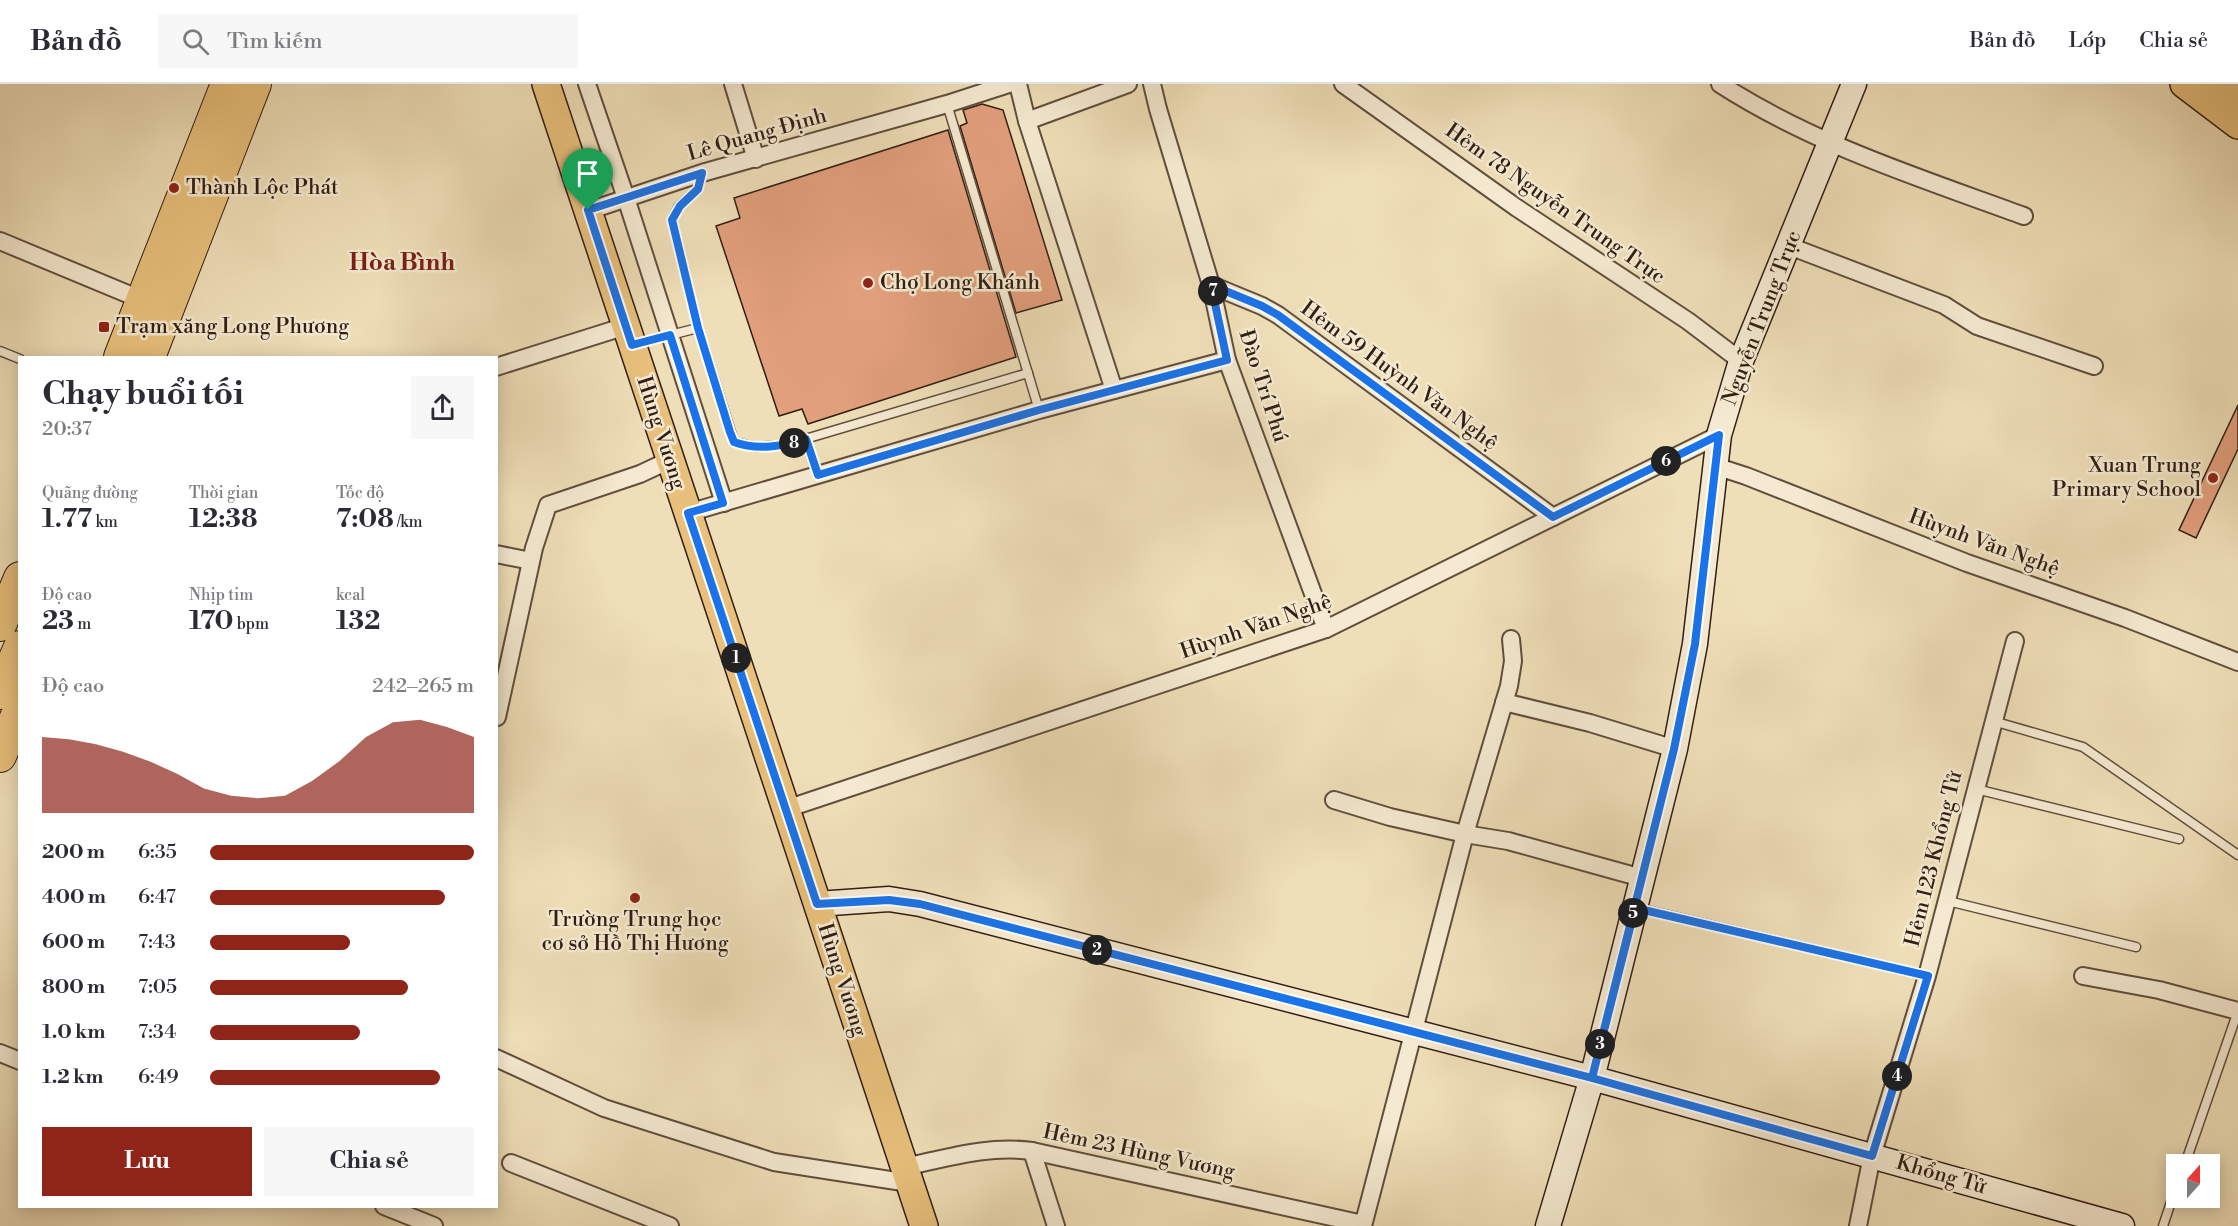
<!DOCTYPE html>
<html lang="vi">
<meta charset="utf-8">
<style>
:root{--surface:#fff;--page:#f7f7f7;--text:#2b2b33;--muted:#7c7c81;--line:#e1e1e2;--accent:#8f2418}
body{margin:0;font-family:"Libre Bodoni",serif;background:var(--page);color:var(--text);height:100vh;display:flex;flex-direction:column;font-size:22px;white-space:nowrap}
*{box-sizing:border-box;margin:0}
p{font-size:20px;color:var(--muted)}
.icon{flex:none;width:33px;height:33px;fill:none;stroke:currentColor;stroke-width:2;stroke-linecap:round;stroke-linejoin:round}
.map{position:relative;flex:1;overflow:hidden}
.side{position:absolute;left:18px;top:272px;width:480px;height:852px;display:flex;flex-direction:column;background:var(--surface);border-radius:0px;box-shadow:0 3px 15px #0003}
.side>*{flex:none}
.needle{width:39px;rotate:21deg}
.controls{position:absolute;left:2166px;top:1070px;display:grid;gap:12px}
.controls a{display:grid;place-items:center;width:54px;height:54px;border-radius:0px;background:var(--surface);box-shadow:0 3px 15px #0003;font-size:30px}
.pin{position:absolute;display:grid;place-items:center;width:51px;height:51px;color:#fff;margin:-62px -26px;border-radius:50% 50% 50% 0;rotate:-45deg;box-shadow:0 0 6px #0007}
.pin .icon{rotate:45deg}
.km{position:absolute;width:30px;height:30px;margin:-15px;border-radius:50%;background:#222;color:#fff;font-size:16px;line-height:30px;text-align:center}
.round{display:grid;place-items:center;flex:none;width:63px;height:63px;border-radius:0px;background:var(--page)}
.headline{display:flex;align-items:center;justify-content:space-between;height:102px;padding:0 24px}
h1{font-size:33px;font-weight:700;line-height:45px}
.metrics{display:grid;grid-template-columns:repeat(3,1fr);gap:9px;height:102px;padding:6px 24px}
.metrics div{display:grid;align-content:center}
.metrics b{font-size:26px;font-weight:700}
.metrics small{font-size:16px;font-weight:400}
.metrics p{font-size:16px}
.chart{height:168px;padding:12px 24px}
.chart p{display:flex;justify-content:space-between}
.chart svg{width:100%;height:108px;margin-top:6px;fill:var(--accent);opacity:.7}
.cta{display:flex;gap:12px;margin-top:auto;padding:12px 24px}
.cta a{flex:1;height:69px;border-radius:0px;background:var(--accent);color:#fff;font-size:24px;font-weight:700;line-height:69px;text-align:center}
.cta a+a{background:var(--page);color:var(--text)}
ul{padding:0 24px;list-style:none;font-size:20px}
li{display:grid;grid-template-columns:96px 72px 1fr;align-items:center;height:45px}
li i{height:15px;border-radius:8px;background:var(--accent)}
header{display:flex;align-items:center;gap:36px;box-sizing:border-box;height:84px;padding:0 30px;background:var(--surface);border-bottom:2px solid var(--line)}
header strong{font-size:28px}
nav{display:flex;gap:33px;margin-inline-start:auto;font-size:21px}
.search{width:420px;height:54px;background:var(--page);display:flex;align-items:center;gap:15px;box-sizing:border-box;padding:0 21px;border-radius:0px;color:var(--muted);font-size:22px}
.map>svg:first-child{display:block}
</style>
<header>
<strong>Bản đồ</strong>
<div class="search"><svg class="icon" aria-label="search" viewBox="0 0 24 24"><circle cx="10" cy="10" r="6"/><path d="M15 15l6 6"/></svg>Tìm kiếm</div>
<nav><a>Bản đồ</a><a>Lớp</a><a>Chia sẻ</a></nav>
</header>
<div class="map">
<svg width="2238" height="1142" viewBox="0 0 2238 1142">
<rect width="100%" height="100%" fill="#efdfb8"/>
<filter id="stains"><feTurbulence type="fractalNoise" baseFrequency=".00333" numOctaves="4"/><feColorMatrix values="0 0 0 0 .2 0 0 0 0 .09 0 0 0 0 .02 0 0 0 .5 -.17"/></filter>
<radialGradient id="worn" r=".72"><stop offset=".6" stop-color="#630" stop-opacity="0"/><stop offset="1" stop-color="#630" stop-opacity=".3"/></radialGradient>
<g fill="#e29f7c" stroke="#301e14" stroke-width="1.5">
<polygon points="982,20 1003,26 1062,216 1016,229 960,42 967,39 963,26"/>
<polygon points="948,46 1016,273 808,340 802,325 779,332 716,142 740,134 734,114"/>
<polygon points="2238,321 2238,365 2196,454 2179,446"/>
</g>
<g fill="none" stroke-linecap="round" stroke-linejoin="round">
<defs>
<g id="lane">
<polyline points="947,20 1039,326"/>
<polyline points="702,90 698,105 679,122 672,136 698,244 734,358 756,363 785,361 1028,289"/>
<polyline points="635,260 698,244"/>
<polyline points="0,267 20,275"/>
<polyline points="805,355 818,391"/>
<polyline points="1993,637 2083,663 2238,771"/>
<polyline points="1976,705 2179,755"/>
<polyline points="1948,817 2136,863"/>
<polyline points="1638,824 1927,892"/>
<polyline points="2185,1080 2238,927"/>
<polyline points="2163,1142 2176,1103"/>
</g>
<g id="street">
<polyline points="587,0 626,114 724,419"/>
<polyline points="733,0 756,75"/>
<polyline points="1018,0 1027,37 1128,0"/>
<polyline points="1152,0 1158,25 1211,201 1227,276 1326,545"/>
<polyline points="1343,0 1517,124 1688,237 1741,277"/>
<path d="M1720,0C1813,60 1920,94 2024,132"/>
<polyline points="1027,37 1114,306"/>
<polyline points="588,127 702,89 947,20 1009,0"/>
<polyline points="0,157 147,218"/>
<polyline points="1789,162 1944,221 1977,242 2094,282"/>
<polyline points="1211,201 1262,222 1278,231 1553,433"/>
<polyline points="496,283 626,242"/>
<polyline points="1715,382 1746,392 1967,479 2125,534 2238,578"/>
<polyline points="688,429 1039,326 1227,276"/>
<polyline points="496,470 531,477"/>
<polyline points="1504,618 1590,639 1675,665"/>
<polyline points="497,633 534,464 548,421 640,390 670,376"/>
<polyline points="1334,716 1390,733 1465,750 1508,757 1642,794"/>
<polyline points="786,725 1326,545 1719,351"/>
<polyline points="2083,892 2159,906 2238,927"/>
<polyline points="0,969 20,977"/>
<polyline points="496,974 604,1024 774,1078 909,1099"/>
<polyline points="1032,1067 1056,1142"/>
<polyline points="511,1079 670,1142"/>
<path d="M904,1083C947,1074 988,1061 1032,1067L1363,1140"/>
<polyline points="384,1122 434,1142"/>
<polyline points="1363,1142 1465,750 1509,602 1513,577 1511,555"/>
<polyline points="1858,1142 1872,1072 1927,892 2015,557"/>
</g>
<g id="secondary">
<polyline points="817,820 889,815 920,820 1592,994 2122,1142"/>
<polyline points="1548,1142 1592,994 1675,665 1695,560 1719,351 1741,277 1854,0"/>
</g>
<g id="primary">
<polyline points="546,0 924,1142"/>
<polyline points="2184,0 2238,41"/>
<polyline points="2218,0 2238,15"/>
</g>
<g id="highway">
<polyline points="120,273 227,0"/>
<polyline points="149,273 255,0"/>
<polyline points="0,541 20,494"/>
<polyline points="0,609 20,563"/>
<polyline points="0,672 20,624"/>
</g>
</defs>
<use href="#lane" stroke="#604e3d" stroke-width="11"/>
<use href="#street" stroke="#604e3d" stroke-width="20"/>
<use href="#secondary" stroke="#301e14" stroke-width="27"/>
<use href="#primary" stroke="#301e14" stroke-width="30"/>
<use href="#highway" stroke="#301e14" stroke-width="34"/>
<use href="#lane" stroke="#f5ead1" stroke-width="8"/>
<use href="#street" stroke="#f5ead1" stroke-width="16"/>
<use href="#secondary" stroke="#f5ead1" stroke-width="24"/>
<use href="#primary" stroke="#e8c07c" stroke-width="27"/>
<use href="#highway" stroke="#e8c07c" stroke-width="32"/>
</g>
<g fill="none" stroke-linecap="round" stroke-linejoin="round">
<defs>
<path id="route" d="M588,126L632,261L670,251L723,419L688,429L817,820L889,816L920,820L1592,994L1635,824L1928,892L1872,1072L1592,994L1674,665L1695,560L1719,351L1553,433L1278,231L1262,222L1211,201L1227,276L1039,326L818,391L806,355C782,362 758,367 734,358L730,348L698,244L672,136L680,122L698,105L702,89L588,126"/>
</defs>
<use href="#route" stroke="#fff" stroke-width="12"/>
<use href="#route" stroke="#1a73e8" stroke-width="8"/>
</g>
<g fill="#8f2418" stroke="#f5ead1" stroke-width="2">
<circle cx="174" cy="104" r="6"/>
<circle cx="868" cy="199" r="6"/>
<rect x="98" y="237" width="12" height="12" rx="3"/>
<circle cx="2213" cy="394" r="6"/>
<circle cx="635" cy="814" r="6"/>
</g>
<g text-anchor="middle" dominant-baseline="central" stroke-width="5" stroke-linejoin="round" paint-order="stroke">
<g font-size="21" fill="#301e14" stroke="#f5ead1">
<text transform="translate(757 51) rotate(-16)">Lê Quang Định</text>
<text transform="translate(1555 120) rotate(35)">Hẻm 78 Nguyễn Trung Trực</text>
<text transform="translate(1762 234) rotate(-69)">Nguyễn Trung Trực</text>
<text transform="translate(1399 292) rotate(36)">Hẻm 59 Huỳnh Văn Nghệ</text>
<text transform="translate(1263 302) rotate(72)">Đào Trí Phú</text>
<text transform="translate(661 349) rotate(72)">Hùng Vương</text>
<text transform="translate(1984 459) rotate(20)">Hùynh Văn Nghệ</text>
<text transform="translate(1256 543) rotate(-19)">Hùynh Văn Nghệ</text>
<text transform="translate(1934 775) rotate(-76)">Hẻm 123 Khổng Tử</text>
<text transform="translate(842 896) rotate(72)">Hùng Vương</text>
<text transform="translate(1139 1068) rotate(12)">Hẻm 23 Hùng Vương</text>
<text transform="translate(1941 1091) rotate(16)">Khổng Tử</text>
</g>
<g font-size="21" fill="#301e14" stroke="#f5ead1" text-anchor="start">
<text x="186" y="104">Thành Lộc Phát</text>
<text x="880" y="199">Chợ Long Khánh</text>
<text x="116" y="243">Trạm xăng Long Phương</text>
<text x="2201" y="382" text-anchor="end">Xuan Trung<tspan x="2201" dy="24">Primary School</tspan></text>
<text x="635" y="836" text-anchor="middle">Trường Trung học<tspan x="635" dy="24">cơ sở Hồ Thị Hương</tspan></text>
</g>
<g font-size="24" font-weight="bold" fill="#7a1f14" stroke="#f5ead1">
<text x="402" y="179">Hòa Bình</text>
</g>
</g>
<rect width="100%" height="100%" filter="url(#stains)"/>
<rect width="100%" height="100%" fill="url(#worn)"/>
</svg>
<div class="controls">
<a><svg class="needle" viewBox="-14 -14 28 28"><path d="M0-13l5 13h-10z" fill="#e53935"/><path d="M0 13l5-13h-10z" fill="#7c7c81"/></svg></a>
</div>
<div class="pin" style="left:588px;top:126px;background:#1e9e55"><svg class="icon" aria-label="arrive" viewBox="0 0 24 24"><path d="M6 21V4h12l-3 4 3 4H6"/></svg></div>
<b class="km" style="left:736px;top:574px">1</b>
<b class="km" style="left:1097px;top:866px">2</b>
<b class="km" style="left:1600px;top:960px">3</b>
<b class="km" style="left:1897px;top:992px">4</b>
<b class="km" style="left:1633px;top:829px">5</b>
<b class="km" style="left:1666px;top:377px">6</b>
<b class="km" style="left:1213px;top:207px">7</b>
<b class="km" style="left:794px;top:359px">8</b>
<section class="side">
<div class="headline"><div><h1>Chạy buổi tối</h1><p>20:37</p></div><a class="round"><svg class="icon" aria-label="share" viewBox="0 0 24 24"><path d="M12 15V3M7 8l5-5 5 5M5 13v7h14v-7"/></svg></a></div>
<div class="metrics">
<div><p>Quãng đường</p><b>1.77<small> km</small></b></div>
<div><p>Thời gian</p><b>12:38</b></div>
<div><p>Tốc độ</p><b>7:08<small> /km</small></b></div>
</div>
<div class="metrics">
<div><p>Độ cao</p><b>23<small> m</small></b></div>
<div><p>Nhịp tim</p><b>170<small> bpm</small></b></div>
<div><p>kcal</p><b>132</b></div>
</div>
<div class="chart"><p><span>Độ cao</span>242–265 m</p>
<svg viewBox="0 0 160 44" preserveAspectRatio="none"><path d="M0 44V13L10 14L20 16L30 19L40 23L50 28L60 34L70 37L80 38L90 37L100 31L110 23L120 13L130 7L140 6L150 9L160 13V44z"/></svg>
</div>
<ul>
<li><b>200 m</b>6:35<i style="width:100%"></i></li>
<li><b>400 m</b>6:47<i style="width:89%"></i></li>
<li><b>600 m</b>7:43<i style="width:53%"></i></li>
<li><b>800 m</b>7:05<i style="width:75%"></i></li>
<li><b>1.0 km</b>7:34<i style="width:57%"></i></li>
<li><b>1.2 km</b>6:49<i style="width:87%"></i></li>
</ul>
<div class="cta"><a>Lưu</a><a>Chia sẻ</a></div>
</section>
</div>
